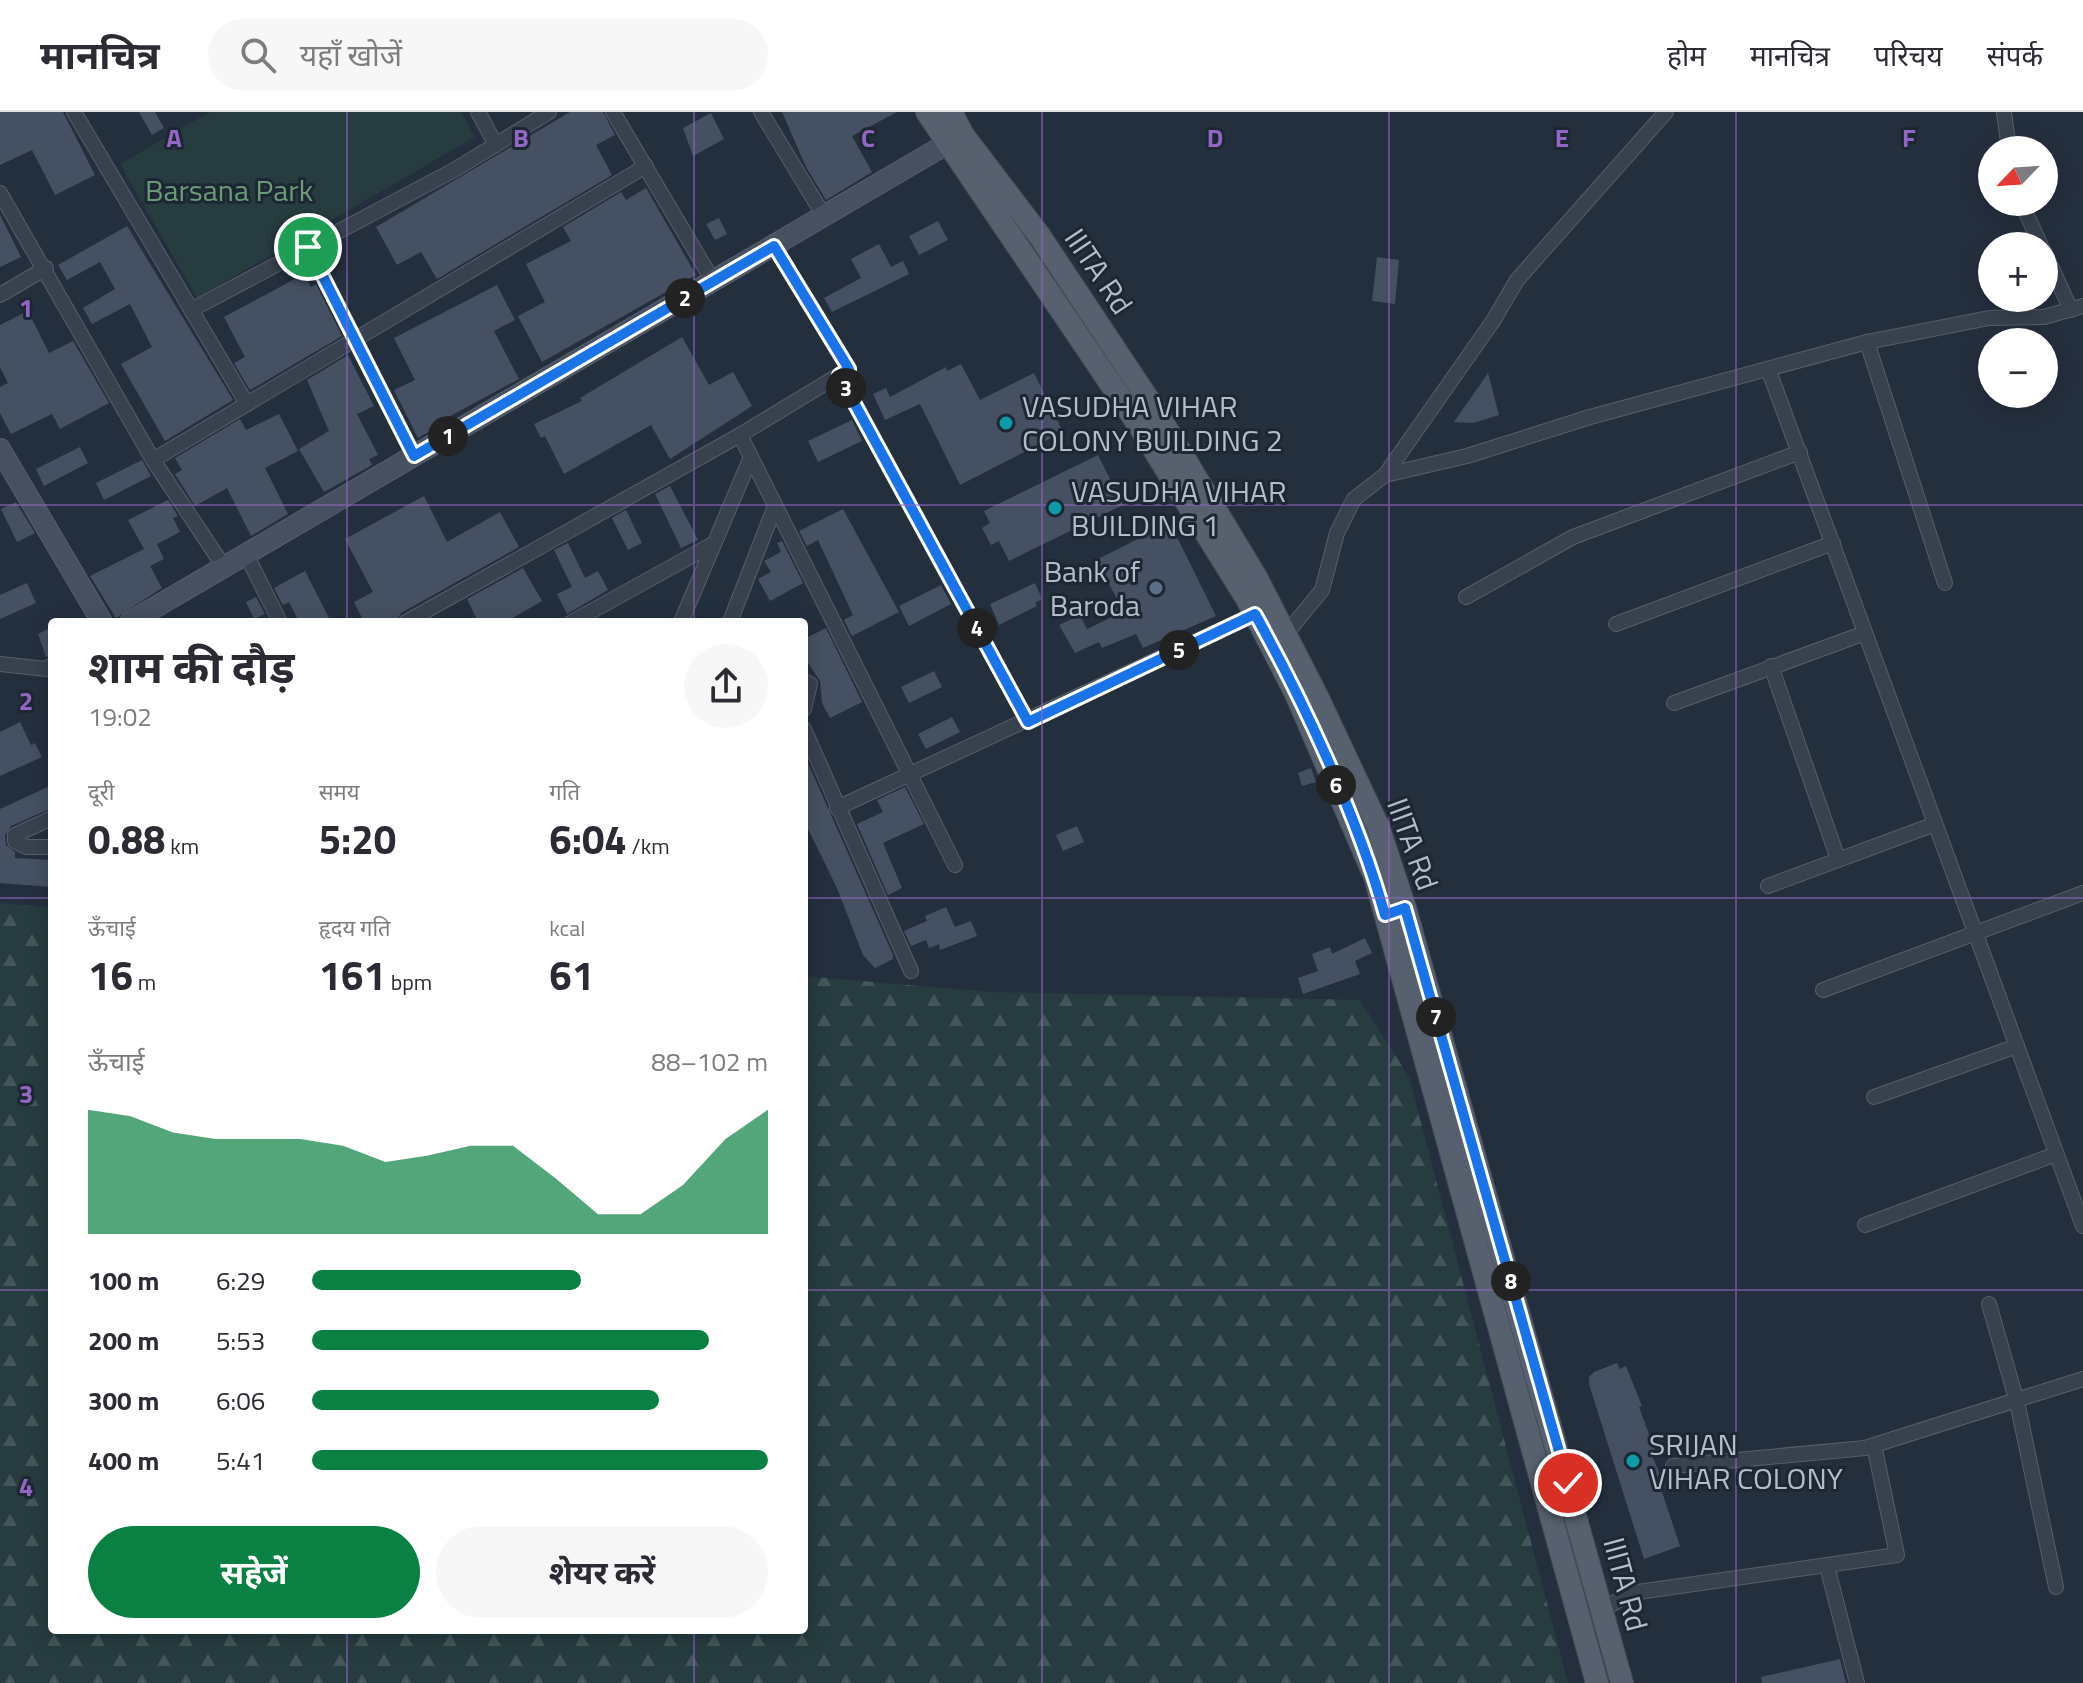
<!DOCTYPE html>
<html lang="hi">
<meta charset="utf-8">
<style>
:root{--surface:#fff;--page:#f7f7f7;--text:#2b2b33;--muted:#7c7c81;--line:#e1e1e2;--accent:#0b8043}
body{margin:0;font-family:"Titillium Web","Noto Sans Devanagari",sans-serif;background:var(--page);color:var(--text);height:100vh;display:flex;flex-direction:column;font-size:30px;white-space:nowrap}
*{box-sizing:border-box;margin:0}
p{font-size:26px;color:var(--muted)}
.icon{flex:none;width:44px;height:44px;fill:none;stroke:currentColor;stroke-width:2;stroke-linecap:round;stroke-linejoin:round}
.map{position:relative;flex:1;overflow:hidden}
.sheet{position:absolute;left:48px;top:506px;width:760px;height:1016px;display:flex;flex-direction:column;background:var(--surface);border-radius:8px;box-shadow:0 4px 20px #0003}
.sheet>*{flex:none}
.needle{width:52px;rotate:245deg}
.buttons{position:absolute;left:1978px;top:24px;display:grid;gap:16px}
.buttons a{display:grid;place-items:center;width:80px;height:80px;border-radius:50%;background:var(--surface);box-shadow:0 4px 20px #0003;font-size:40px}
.pin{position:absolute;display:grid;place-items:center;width:68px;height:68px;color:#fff;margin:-34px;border:4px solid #fff;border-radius:50%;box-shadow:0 2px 8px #0007}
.km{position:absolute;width:40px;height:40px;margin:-20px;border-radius:50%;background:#222;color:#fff;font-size:22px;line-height:40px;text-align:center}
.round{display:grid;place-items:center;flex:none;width:84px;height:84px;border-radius:42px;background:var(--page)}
.headline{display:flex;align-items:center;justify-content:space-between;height:136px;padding:0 40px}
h1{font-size:44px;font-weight:700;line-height:60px}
.metrics{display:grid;grid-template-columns:repeat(3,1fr);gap:12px;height:136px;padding:8px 40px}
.metrics div{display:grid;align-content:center}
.metrics b{font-size:40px;font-weight:700}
.metrics small{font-size:22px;font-weight:400}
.metrics p{font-size:22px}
.chart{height:224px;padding:16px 40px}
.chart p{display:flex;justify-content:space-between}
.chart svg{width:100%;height:144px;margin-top:8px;fill:var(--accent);opacity:.7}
.primary-button{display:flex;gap:16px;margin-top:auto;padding:16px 40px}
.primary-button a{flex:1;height:92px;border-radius:48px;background:var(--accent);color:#fff;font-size:32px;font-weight:700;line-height:92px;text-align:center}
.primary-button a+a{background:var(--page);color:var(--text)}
ul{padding:0 40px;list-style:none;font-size:26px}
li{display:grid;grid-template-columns:128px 96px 1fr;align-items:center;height:60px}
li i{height:20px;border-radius:10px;background:var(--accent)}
header{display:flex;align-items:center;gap:48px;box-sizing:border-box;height:112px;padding:0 40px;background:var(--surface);border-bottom:2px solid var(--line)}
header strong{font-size:38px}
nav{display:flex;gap:44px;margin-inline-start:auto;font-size:28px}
.search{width:560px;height:72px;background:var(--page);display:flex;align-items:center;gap:20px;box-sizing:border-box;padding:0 28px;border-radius:44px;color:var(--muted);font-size:30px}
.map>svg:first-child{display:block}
</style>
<header>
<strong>मानचित्र</strong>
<div class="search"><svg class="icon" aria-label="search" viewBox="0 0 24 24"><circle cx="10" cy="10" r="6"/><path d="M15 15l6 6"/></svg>यहाँ खोजें</div>
<nav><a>होम</a><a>मानचित्र</a><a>परिचय</a><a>संपर्क</a></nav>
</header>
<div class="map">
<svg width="2083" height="1571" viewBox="0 0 2083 1571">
<defs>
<pattern id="forest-firs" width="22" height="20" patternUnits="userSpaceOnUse" patternTransform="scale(2)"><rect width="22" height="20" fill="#263c3f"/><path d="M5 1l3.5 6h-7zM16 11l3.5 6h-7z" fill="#435659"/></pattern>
</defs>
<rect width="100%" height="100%" fill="#242f3e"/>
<polygon fill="url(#forest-firs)" points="0,791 52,796 52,1518 804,1518 804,864 989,880 1360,888 1409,965 1568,1571 0,1571"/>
<polygon fill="#263c3f" points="210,0 461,0 475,25 197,186 120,52"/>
<g fill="#455162">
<polygon points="0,0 63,0 95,63 55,83 32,38 0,53"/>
<polygon points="139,0 155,0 164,16 152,23"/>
<polygon points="570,0 603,0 615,23 596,33 612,63 437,167 421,140 397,153 376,115"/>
<polygon points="782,0 897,0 852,24 872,60 826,88 806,55"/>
<polygon points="711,1 724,27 693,44 683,16"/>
<polygon points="646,76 696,163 542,250 518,204 545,190 526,152 571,129 563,115 621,80 626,88"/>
<polygon points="0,103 21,145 0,155"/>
<polygon points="719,106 727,122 715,128 706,112"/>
<polygon points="938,109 948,128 919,143 909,124"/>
<polygon points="127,114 233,288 165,329 121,252 152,235 130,192 92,212 83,196 115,177 100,150 67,168 58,153"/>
<polygon points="879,132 891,155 903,149 909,162 832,200 824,186 861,166 851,147"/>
<polygon points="1377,145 1399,148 1395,192 1372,189"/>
<polygon points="304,162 311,175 316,172 342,224 250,278 234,251 245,245 224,205"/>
<polygon points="497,173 515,208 494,219 519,267 441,309 443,312 418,326 394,278 415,268 394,226"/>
<polygon points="28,199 49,241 73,229 109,291 60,317 52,302 11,322 0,301 0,275 8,271 0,255 0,213"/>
<polygon points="682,225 709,273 733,260 752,294 670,347 651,313 564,362 545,324 541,326 534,312 582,289 580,286"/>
<polygon points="348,243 374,294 357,302 378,343 369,347 372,353 324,380 299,337 329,319 307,268"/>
<polygon points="961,252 980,288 1034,261 1063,320 960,373 920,292 885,308 873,282 886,276 890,285 946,255 947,259"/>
<polygon points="1488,261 1499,303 1473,311 1454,310"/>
<polygon points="279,302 298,339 265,356 288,402 251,424 227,376 195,394 175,362 182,358 175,346 240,307 246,318"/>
<polygon points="852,308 862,329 818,350 808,329"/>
<polygon points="80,335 88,351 44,374 36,357"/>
<polygon points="1098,343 1123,393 1009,449 999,429 991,433 982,416 990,411 984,399"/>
<polygon points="142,348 151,364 104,388 96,371"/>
<polygon points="670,374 698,428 681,436 655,382"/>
<polygon points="424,384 447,430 500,400 519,435 401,501 396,510 364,510 354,490 373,480 345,427"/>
<polygon points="168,388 178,404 173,406 180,420 157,432 164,447 150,454 162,476 116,506 90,464 144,437 128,408"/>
<polygon points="16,390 35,421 17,430 1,397"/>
<polygon points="843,397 899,500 852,524 844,508 853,503 818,428 807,434 799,419"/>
<polygon points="626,398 642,431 628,438 612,406"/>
<polygon points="1170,411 1216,504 1143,536 1136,522 1102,536 1099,530 1075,541 1059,513 1080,503 1087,517 1116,503 1113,498 1121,494 1096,448"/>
<polygon points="782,429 803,471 770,489 758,467 771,460 764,449 781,440 777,431"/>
<polygon points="568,431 585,466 598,459 608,478 567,502 557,482 572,475 554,438"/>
<polygon points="523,456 542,489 506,510 478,510 467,487"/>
<polygon points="305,459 329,506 320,510 299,510 289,490 283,493 274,476"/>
<polygon points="27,471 36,491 0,507 0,483"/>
<polygon points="1035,471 1042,487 1035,491 1037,494 999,513 990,492"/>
<polygon points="941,473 951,492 909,514 899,494"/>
<polygon points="256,485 265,502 254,507 246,490"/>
<polygon points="52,515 52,543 46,545 38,522"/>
<polygon points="826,516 862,590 830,606 822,591 820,569 804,545 804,527"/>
<polygon points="934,559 942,575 909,591 901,575"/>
<polygon points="952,605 960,620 926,637 918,622"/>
<polygon points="20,610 31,633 35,631 42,645 0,664 0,620"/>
<polygon points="804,642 893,843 893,847 875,856 863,843 837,776 804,709"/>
<polygon points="1311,656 1316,670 1302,674 1298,661"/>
<polygon points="52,673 52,696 11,714 5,723 6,733 15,740 15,746 52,748 52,775 0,771 0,697"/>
<polygon points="905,675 924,712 883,731 902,776 888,783 857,712 883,700 877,688"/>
<polygon points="1077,714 1084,730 1063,739 1056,723"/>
<polygon points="946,795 955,815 971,809 977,824 940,838 939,832 929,836 926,828 911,834 904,819 927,809 925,804"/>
<polygon points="1365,826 1372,841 1355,849 1360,862 1303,882 1298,866 1318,859 1312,842 1330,835 1332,842"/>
<polygon points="1617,1251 1620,1257 1626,1254 1642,1294 1639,1295 1657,1344 1653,1346 1665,1375 1661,1377 1680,1434 1644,1447 1589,1272 1589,1265 1594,1260"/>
<polygon points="1840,1547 1846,1571 1762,1571 1761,1565"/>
</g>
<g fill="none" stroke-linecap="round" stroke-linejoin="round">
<defs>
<g id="street">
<polyline points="74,0 247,292"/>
<polyline points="478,0 496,33"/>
<polyline points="613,0 713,169"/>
<polyline points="761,0 824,104"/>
<polyline points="2004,0 2009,38"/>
<polyline points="0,81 153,348 224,455"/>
<polyline points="2021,90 2041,134"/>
<polyline points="308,135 414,344"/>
<polyline points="2044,139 2071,198"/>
<polyline points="0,183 46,156"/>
<polyline points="191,198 456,57 549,0"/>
<polyline points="1867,230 1945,471"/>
<polyline points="1769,259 2083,1114"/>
<polyline points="839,263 1028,610"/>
<polyline points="740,323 955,753"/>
<polyline points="153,348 646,54"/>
<polyline points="1385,363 1493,209 1517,168 1666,0"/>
<polyline points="246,442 280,510"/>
<polyline points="1466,485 1573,425 1800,340"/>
<polyline points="406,510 740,323 849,257 774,134"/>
<polyline points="572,510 713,432"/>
<polyline points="681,510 751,345"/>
<polyline points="730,510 775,394"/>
<polyline points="1616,512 1833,431"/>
<polyline points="1282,527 1322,478 1337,421 1354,387 1385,363 1467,344 1590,305 1867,230 1989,206 2044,205 2083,194"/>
<polyline points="0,552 46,557 52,553"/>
<polyline points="1771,554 1838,747"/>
<polyline points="804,569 810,572 804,597"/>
<polyline points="1674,591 1865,521"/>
<polyline points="804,617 911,859"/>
<polyline points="837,696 1255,502"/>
<polyline points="52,706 15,723 15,729 26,735 52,735"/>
<polyline points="1768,774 1935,712"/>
<polyline points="1823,878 2083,781"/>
<polyline points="1874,985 2017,934"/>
<polyline points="1865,1113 2056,1042"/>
<polyline points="1989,1192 2017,1290 2056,1475"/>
<polyline points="1673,1354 1865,1336 2083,1267"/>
<polyline points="1827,1454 1857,1571"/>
<polyline points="1602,1498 1631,1481 1897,1443 1874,1333"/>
</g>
<g id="secondary">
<polyline points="0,337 102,510"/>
<polyline points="130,510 962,23"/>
</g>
<g id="primary">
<polyline points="927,0 1138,312 1247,487 1295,580 1375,765 1597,1571"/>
<polyline points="951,0 963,23 1039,123 1152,293 1256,465 1317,584 1378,714 1405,796 1622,1571"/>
</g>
</defs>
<use href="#street" stroke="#565f6c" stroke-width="16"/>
<use href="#secondary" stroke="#565f6c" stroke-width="22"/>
<use href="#primary" stroke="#414a57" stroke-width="24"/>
<use href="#street" stroke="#38414e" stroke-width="14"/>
<use href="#secondary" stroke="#465061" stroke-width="20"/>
<use href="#primary" stroke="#56606e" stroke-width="22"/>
</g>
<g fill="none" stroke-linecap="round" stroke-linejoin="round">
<defs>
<path id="route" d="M308,135L414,344L774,134L849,257L839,263L1028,610L1255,502C1304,590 1358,706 1385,803L1405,796L1568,1371"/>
</defs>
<use href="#route" stroke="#fff" stroke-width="16"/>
<use href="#route" stroke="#1a73e8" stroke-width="10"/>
</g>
<path fill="none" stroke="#9266c3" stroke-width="2" stroke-opacity="0.55" d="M347,0V510M694,0V510M1042,0V1571M1389,0V1571M1736,0V1571M0,393H2083M0,786H52M804,786H2083M0,1178H52M804,1178H2083M347,1518V1571M694,1518V1571"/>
<g fill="#0f9aa8" stroke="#1d2633" stroke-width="3">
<circle cx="1006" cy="311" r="8"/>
<circle cx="1055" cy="396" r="8"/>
<circle cx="1633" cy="1349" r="8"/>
</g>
<circle fill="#5c6f8a" stroke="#1d2633" stroke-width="3" cx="1156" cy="476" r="8"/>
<g text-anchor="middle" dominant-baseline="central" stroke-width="6" stroke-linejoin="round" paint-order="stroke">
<g font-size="30" fill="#6b9a76" stroke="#1d2633">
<text x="229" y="78">Barsana Park</text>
</g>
<g font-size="30" fill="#b4bcc9" stroke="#1d2633">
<text transform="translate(1099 159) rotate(56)">IIITA Rd</text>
<text transform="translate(1413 732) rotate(70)">IIITA Rd</text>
<text transform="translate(1626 1472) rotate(75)">IIITA Rd</text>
</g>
<g font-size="30" fill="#b4bcc9" stroke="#1d2633" text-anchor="start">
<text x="1022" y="294">VASUDHA VIHAR<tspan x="1022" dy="34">COLONY BUILDING 2</tspan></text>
<text x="1071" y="379">VASUDHA VIHAR<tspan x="1071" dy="34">BUILDING 1</tspan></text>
<text x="1140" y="459" text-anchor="end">Bank of<tspan x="1140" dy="34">Baroda</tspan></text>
<text x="1649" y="1332">SRIJAN<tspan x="1649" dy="34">VIHAR COLONY</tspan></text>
</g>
</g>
<g font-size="26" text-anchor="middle" font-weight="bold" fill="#9266c3" stroke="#1d2633" stroke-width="6" stroke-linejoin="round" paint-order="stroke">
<text x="174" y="35">A</text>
<text x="521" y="35">B</text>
<text x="868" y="35">C</text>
<text x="1215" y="35">D</text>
<text x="1562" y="35">E</text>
<text x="1909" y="35">F</text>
<text x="26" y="205">1</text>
<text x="26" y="598">2</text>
<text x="26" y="991">3</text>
<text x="26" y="1384">4</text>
</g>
</svg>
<div class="buttons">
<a><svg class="needle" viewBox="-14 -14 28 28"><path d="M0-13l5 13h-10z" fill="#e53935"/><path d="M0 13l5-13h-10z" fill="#7c7c81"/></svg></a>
<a>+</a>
<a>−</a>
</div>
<div class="pin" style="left:308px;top:135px;background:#1e9e55"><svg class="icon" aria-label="arrive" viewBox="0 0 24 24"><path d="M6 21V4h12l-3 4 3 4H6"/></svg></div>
<div class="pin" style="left:1568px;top:1371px;background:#d93025"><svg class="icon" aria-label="check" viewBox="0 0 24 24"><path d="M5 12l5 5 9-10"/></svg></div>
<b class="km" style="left:448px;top:324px">1</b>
<b class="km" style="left:685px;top:186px">2</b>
<b class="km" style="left:846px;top:276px">3</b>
<b class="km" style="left:977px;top:516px">4</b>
<b class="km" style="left:1179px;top:538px">5</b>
<b class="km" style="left:1336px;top:673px">6</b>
<b class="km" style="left:1436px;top:905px">7</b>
<b class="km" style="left:1511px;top:1169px">8</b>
<section class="sheet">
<div class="headline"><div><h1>शाम की दौड़</h1><p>19:02</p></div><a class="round"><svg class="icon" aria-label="share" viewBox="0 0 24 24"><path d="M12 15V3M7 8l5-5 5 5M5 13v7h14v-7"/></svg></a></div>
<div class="metrics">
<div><p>दूरी</p><b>0.88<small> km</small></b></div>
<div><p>समय</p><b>5:20</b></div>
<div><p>गति</p><b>6:04<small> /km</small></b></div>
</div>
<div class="metrics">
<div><p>ऊँचाई</p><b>16<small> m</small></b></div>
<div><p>हृदय गति</p><b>161<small> bpm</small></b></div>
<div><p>kcal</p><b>61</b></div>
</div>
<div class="chart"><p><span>ऊँचाई</span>88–102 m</p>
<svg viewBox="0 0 160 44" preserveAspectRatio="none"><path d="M0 44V6L10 8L20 13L30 15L40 15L50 15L60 17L70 22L80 20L90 17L100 17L110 27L120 38L130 38L140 29L150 15L160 6V44z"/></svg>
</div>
<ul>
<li><b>100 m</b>6:29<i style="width:59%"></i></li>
<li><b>200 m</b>5:53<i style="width:87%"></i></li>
<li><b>300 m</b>6:06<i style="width:76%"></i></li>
<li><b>400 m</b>5:41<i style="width:100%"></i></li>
</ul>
<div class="primary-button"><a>सहेजें</a><a>शेयर करें</a></div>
</section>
</div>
